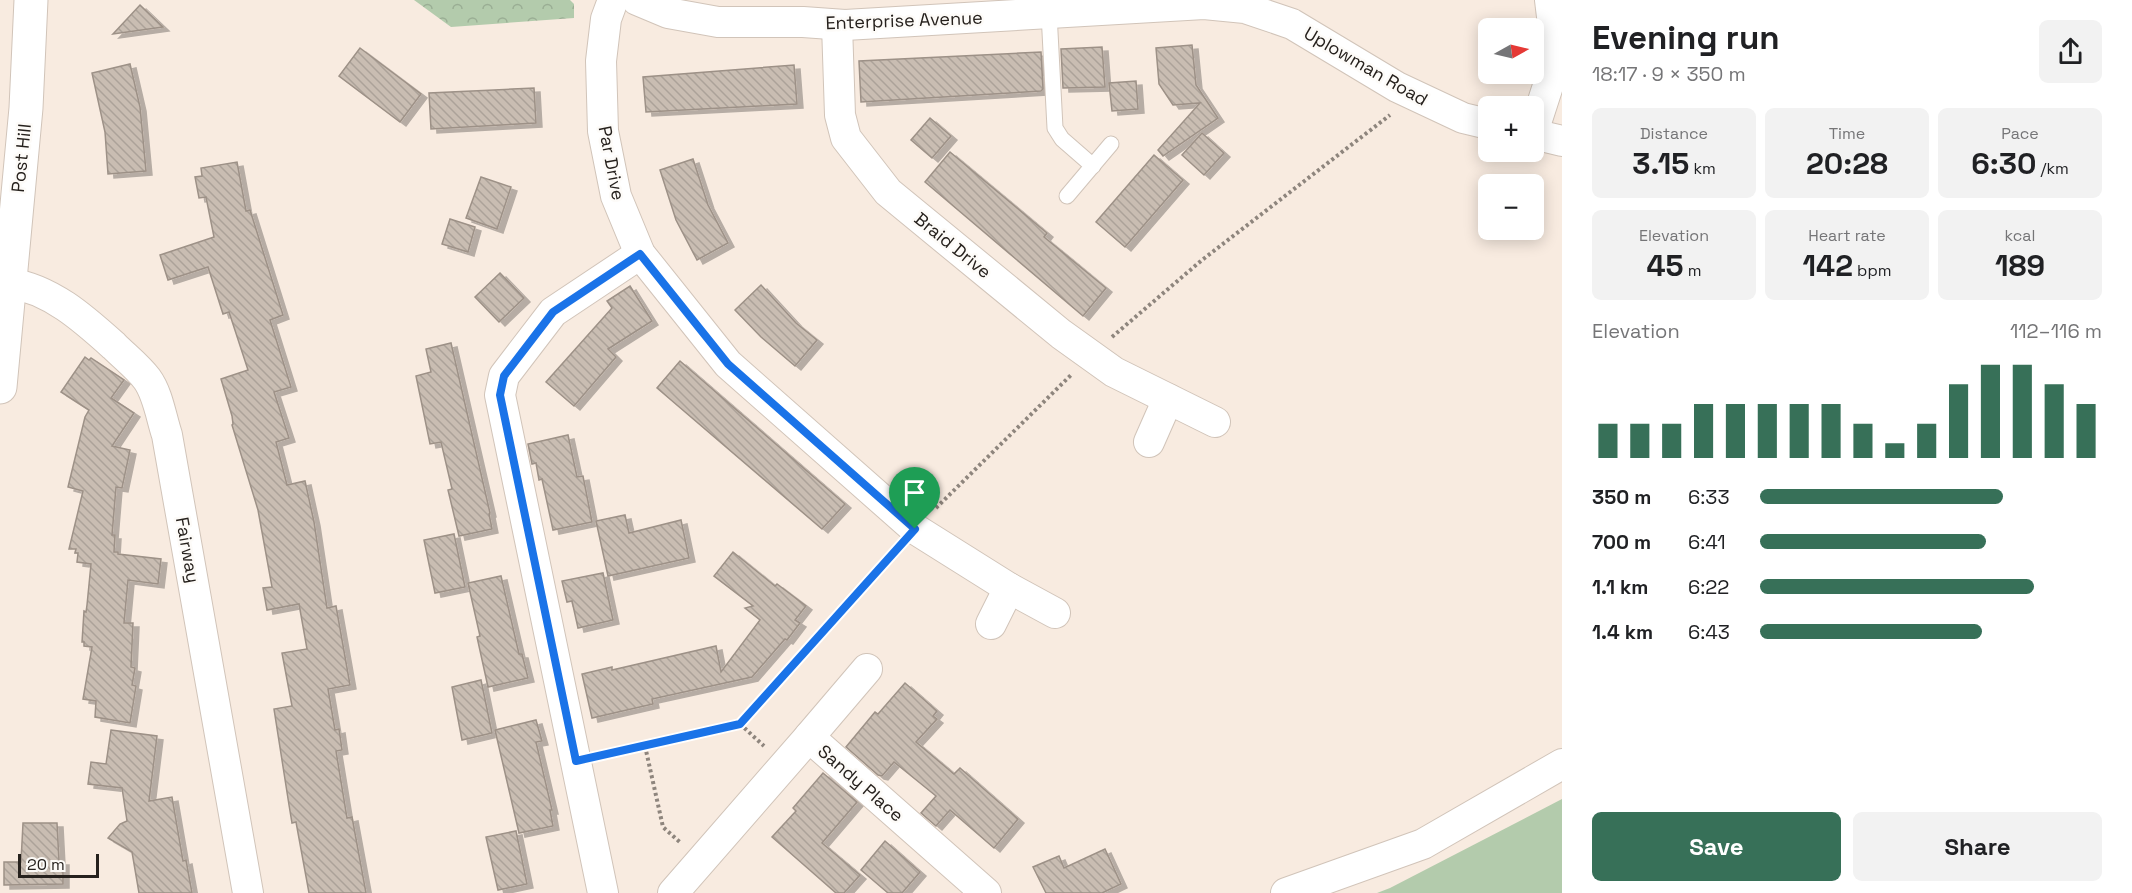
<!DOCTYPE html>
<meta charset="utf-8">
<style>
:root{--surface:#fff;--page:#f2f2f2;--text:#202124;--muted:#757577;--accent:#377058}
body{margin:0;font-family:"Space Grotesk",sans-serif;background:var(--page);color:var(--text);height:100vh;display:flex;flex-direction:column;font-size:22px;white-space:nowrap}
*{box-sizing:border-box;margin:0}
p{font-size:20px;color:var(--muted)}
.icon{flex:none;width:33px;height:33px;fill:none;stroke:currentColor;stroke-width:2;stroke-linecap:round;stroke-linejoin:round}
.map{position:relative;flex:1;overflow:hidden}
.details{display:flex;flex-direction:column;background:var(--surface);width:570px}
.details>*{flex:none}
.needle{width:39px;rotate:82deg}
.controls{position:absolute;left:1478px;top:18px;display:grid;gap:12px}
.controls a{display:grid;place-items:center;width:66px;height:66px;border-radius:9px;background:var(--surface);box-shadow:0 3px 15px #0003;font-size:30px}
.scale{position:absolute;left:18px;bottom:15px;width:81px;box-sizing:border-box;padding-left:6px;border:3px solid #26211d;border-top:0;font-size:16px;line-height:21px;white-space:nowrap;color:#26211d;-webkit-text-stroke:4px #fdfbf8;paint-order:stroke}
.pin{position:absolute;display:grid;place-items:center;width:51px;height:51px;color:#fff;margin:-62px -26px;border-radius:50% 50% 50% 0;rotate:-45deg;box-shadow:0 0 6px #0007}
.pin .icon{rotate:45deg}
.round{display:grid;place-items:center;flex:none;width:63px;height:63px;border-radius:9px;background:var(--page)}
.head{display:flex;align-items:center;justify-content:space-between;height:102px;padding:0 30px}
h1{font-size:33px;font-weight:700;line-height:45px}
.metrics{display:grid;grid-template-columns:repeat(3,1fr);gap:9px;height:102px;padding:6px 30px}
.metrics div{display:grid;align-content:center;border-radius:9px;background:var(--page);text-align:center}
.metrics b{font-size:30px;font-weight:700}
.metrics small{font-size:16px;font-weight:400}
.metrics p{font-size:16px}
.chart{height:168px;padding:12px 30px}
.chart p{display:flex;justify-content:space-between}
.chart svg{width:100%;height:108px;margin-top:6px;stroke:var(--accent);stroke-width:6}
.button{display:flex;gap:12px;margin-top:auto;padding:12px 30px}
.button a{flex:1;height:69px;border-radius:9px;background:var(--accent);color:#fff;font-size:24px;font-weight:700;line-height:69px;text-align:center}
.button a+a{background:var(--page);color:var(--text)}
ul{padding:0 30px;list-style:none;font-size:20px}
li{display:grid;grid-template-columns:96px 72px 1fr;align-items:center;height:45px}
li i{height:15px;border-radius:8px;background:var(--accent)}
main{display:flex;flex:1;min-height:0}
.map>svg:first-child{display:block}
</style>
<main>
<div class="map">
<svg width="1562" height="893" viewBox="0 0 1562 893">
<defs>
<pattern id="forest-crowns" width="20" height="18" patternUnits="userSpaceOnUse" patternTransform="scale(1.5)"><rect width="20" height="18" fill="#b3cbac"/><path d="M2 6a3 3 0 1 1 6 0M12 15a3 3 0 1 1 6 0" fill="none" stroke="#9aae94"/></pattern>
<pattern id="building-back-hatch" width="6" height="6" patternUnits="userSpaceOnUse" patternTransform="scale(1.5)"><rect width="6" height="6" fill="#c9bdb2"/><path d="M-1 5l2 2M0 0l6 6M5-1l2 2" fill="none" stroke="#aca299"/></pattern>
<filter id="shadow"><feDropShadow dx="6" dy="4" stdDeviation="0" flood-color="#0004"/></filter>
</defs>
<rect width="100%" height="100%" fill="#f8ebe0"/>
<polygon fill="#b3cbac" points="1562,799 1562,893 1377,893 1390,888"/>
<polygon fill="url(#forest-crowns)" points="414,0 570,0 574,4 574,18 451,27"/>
<g fill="url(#building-back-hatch)" stroke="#9d9187" stroke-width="1.5" filter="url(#shadow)">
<polygon points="140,5 163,27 113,34"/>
<polygon points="1192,45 1196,85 1218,118 1163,156 1158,150 1200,103 1173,105 1159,84 1156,48"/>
<polygon points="1102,47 1105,87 1063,88 1061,49"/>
<polygon points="360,48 421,94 400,122 339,76"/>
<polygon points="1041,52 1043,89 1041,91 861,102 859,61"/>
<polygon points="130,64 140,107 146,171 108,174 105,132 92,73"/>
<polygon points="794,65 797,104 646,112 643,77"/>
<polygon points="1136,81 1138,109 1112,111 1109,83"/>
<polygon points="534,88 536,123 431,129 429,93"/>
<polygon points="930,118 951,136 932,158 911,140"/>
<polygon points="1202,133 1224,153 1204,175 1182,155"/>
<polygon points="950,152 1047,233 1044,237 1106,288 1083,316 925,182"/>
<polygon points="1154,155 1183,180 1125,247 1096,222"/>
<polygon points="693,159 708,205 728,243 697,260 676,220 660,170"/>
<polygon points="237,162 246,211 250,210 283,315 270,320 291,387 274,392 289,438 276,442 287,485 305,481 314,522 327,608 336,606 350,685 328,689 335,730 339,729 342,750 336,751 347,818 352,817 366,893 309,893 296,822 292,823 289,805 274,709 292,706 282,653 307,649 299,604 267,610 263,588 272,587 258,510 232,425 233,424 232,416 221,379 248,370 229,312 223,314 208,267 168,280 160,255 214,237 206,197 199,198 195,177 202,176 201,168"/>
<polygon points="481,177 511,187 497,229 466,218"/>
<polygon points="450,219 475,227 468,252 442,244"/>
<polygon points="500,273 524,298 499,322 475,297"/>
<polygon points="761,285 796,323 817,340 795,366 761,337 735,310"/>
<polygon points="630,286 652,321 608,349 616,357 574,406 546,382 612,308 607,301"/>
<polygon points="451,343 490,513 489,514 492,529 459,536 448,490 452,489 441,442 430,444 416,376 431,372 426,349"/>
<polygon points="85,357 89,360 91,358 124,380 111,398 134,413 112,446 130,450 122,488 116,487 112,535 115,535 114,552 118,552 118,554 161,559 158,584 128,580 124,623 133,623 131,667 135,668 132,685 136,686 130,723 95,717 96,701 83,699 92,647 84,646 84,642 82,642 84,611 86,612 87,605 91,564 77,562 78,553 75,553 76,549 69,549 83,491 68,487 85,417 89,410 61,392"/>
<polygon points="680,361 845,504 822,529 657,388"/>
<polygon points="568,435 577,477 583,476 592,522 553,530 542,479 539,480 536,463 532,464 528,444"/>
<polygon points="625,515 629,533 681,520 689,558 608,576 596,521"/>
<polygon points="454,534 465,587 435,593 424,540"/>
<polygon points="733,552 775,586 777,584 806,606 795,620 800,623 787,640 785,639 752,677 652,699 653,704 592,718 582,674 612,667 612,670 716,646 721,672 760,620 745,608 753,606 714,576"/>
<polygon points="603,573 613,620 578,628 572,601 567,602 562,581"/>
<polygon points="501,576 519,654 522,654 528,678 488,687 477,637 480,636 468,583"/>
<polygon points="481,680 492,733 462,740 452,687"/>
<polygon points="905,683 937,711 933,716 937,719 916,742 954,774 960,768 1018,819 994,848 950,810 936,826 921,813 936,796 894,762 882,776 878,775 846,747 875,712 878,714"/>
<polygon points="536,720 542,741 536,742 552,810 550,810 553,826 519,833 495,730"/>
<polygon points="111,730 157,736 149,801 172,797 183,861 186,860 192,893 139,893 132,852 108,838 120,824 127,821 122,788 88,784 91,762 106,764"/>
<polygon points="823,773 857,802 822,843 860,875 844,893 836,893 772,837 796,811 793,808"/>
<polygon points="23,823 57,823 59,861 63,861 63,884 4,885 4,862 21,862"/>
<polygon points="516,831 527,884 498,890 486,837"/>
<polygon points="885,841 920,872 902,893 888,893 861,870"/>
<polygon points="1105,849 1121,884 1102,893 1046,893 1033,867 1059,856 1064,868"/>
</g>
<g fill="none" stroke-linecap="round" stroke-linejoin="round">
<defs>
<g id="lane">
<polyline points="1049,13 1055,128 1062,139 1093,166"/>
<polyline points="1067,196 1111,144"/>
</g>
<g id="street">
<polyline points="613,0 606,19 601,61 603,131 616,196 640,254 728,364 915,529 1009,588 1055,613"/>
<polyline points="637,0 668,13 718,22 803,22 845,25 1204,4 1245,8 1292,24 1397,87 1463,118 1488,124"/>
<polyline points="837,25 840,115 846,138 888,192 1061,334 1114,372 1215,422"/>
<polyline points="1533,132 1557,58 1550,0"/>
<polyline points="1533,134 1562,141"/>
<path d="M9,283C51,289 84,319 114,346C125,357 138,367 147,379C158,394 161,417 167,435L248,893"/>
<polyline points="1149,442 1168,399"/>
<polyline points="991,624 1009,588"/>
<polyline points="809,737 867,669"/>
<polyline points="603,893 500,395 504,376 553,312 640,254"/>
<polyline points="673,893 809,737 986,893"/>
<polyline points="1286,893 1423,844 1562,764"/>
</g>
<polyline id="secondary" points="0,387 26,108 31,0"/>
</defs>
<use href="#lane" stroke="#d1c4b9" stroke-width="17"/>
<use href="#street" stroke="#d1c4b9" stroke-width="32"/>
<use href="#secondary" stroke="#d1c4b9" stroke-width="35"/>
<g stroke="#8e857d" stroke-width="4" stroke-dasharray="3 3" stroke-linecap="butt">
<polyline points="1112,337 1202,260 1390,115"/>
<polyline points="936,508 1072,374"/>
<polyline points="740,724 764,746"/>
<polyline points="645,746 663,827 681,843"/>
<polyline points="603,755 740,724 897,548"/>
</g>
<use href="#lane" stroke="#fff" stroke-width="15"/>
<use href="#street" stroke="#fff" stroke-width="30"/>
<use href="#secondary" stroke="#fff" stroke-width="33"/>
</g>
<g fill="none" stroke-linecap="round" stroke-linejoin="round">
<defs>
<polygon id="route" points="640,254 728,364 915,529 740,724 576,761 500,395 504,376 553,312"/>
</defs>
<use href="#route" stroke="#fff" stroke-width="12"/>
<use href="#route" stroke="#1a73e8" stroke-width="8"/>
</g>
<g text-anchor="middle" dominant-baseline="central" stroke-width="5" stroke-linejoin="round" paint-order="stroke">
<g font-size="18" fill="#26211d" stroke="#fdfbf8">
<text transform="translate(904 20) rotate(-2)">Enterprise Avenue</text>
<text transform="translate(1366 66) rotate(30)">Uplowman Road</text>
<text transform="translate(21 158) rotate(-84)">Post Hill</text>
<text transform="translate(612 163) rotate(79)">Par Drive</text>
<text transform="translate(953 245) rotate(39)">Braid Drive</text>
<text transform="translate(188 550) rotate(80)">Fairway</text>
<text transform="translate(861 783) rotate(41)">Sandy Place</text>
</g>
</g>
</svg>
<div class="controls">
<a><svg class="needle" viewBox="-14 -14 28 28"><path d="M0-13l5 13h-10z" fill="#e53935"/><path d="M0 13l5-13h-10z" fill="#757577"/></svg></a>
<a>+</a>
<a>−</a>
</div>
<div class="scale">20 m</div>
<div class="pin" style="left:915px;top:529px;background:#1e9e55"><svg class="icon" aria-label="arrive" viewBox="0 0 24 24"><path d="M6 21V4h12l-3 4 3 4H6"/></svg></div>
</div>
<section class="details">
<div class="head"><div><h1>Evening run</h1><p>18:17 · 9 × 350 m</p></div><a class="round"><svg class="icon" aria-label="share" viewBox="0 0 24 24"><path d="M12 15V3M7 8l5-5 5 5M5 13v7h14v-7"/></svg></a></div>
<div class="metrics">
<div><p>Distance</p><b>3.15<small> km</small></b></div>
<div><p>Time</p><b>20:28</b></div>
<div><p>Pace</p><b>6:30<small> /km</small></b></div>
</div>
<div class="metrics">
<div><p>Elevation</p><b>45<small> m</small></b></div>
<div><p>Heart rate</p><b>142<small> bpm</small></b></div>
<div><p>kcal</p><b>189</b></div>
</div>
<div class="chart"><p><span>Elevation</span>112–116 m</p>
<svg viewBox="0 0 160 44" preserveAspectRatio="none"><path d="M5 44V30M15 44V30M25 44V30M35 44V22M45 44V22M55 44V22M65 44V22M75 44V22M85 44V30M95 44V38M105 44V30M115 44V14M125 44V6M135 44V6M145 44V14M155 44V22"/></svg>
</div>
<ul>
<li><b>350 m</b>6:33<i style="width:71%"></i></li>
<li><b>700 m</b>6:41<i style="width:66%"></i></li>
<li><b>1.1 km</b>6:22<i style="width:80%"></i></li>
<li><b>1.4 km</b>6:43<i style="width:65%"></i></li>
</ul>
<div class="button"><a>Save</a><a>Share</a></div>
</section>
</main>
